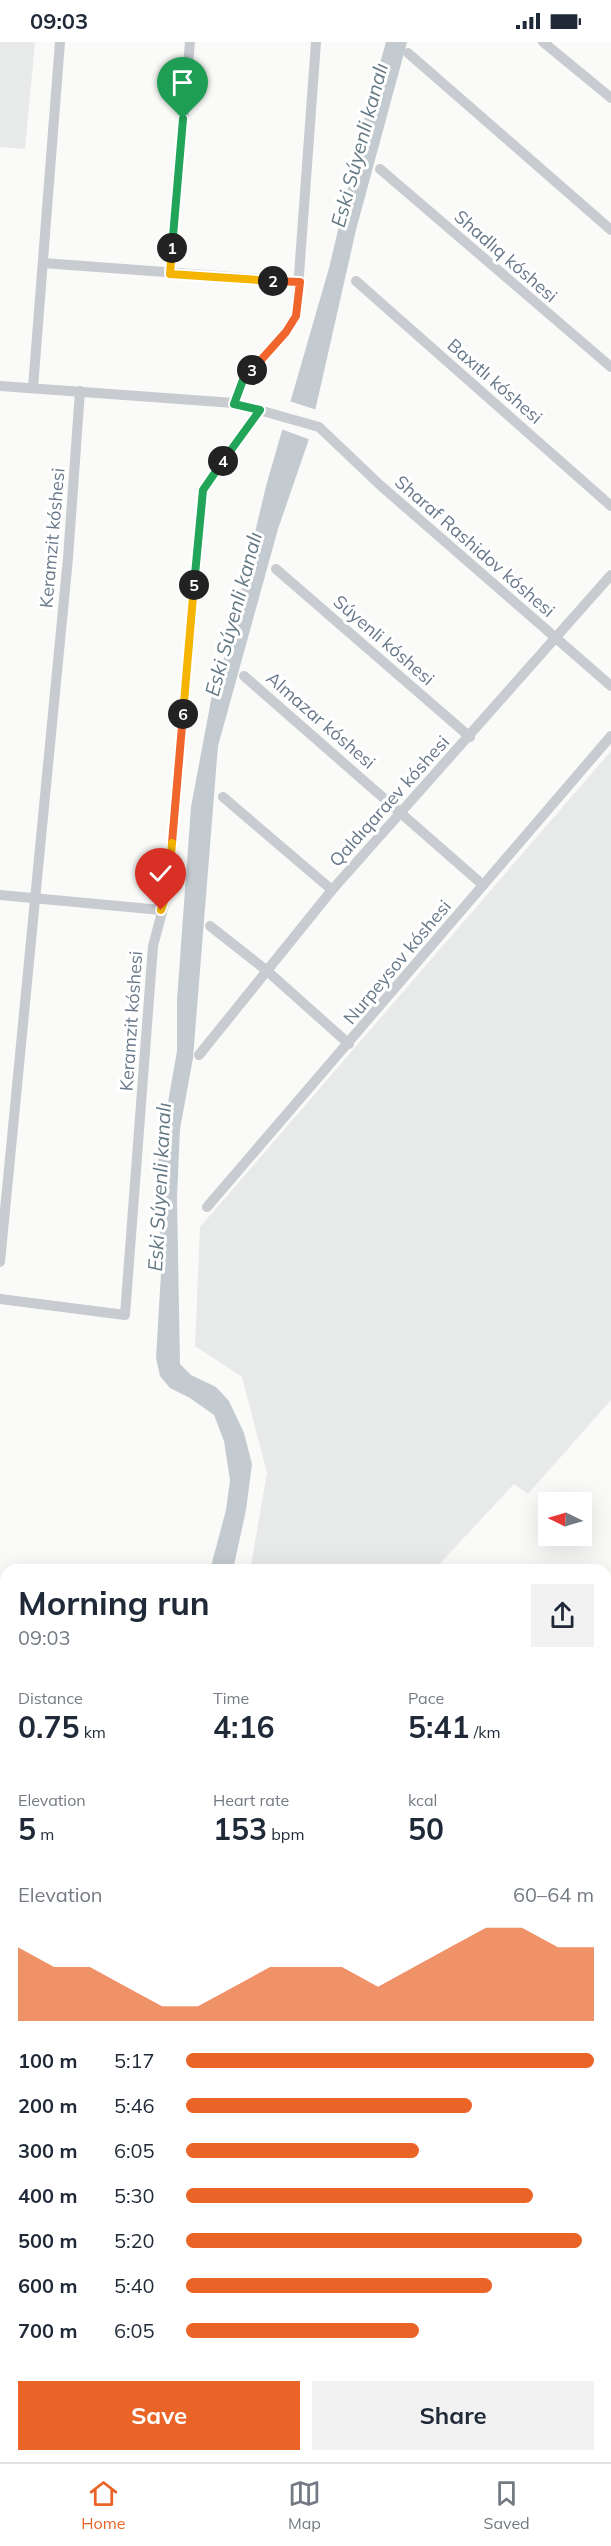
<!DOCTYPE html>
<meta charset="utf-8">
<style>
:root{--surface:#fff;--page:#f2f2f3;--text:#1f2937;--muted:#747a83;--line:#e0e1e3;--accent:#ea6428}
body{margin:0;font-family:Mulish,sans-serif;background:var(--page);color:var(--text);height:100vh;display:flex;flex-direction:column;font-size:22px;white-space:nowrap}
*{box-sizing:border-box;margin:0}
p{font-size:20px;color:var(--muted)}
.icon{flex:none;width:33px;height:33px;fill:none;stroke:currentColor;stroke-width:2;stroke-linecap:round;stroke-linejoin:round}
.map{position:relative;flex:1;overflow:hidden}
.sheet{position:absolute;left:0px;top:1522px;width:612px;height:898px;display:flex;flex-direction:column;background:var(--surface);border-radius:18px 18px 0 0;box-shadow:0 6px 24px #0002}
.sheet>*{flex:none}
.needle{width:39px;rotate:275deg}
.controls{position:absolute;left:538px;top:1450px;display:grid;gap:12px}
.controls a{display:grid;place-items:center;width:54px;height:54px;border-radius:0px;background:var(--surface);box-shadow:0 6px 24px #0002;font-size:30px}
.pin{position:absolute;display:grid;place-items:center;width:51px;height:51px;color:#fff;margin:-62px -26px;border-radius:50% 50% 50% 0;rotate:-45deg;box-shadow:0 0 6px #0007}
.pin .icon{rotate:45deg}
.km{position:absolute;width:30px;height:30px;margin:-15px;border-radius:50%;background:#222;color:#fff;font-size:16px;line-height:30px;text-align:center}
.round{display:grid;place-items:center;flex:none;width:63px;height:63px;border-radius:0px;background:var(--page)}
.head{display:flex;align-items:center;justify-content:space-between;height:102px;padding:0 18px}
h1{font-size:33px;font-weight:700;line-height:45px}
.metrics{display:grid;grid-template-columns:repeat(3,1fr);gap:9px;height:102px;padding:6px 18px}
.metrics div{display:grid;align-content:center}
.metrics b{font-size:30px;font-weight:700}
.metrics small{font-size:16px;font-weight:400}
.metrics p{font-size:16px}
.chart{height:168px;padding:12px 18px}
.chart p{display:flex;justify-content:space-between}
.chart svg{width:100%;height:108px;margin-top:6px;fill:var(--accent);opacity:.7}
.cta{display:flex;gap:12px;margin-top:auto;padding:12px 18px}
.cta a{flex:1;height:69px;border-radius:0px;background:var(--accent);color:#fff;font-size:24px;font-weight:700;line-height:69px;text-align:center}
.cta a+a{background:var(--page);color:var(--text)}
ul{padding:0 18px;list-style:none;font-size:20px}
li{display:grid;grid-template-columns:96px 72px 1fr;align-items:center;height:45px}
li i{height:15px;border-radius:8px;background:var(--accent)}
.status{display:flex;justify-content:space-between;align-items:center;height:42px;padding:0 30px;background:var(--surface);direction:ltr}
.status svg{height:16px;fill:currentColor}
.dock{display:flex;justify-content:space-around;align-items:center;height:84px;border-top:2px solid var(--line);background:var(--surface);font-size:16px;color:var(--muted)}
.dock a{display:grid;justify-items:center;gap:3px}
.dock .on{color:var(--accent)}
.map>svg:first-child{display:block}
</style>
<div class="status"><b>09:03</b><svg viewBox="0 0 49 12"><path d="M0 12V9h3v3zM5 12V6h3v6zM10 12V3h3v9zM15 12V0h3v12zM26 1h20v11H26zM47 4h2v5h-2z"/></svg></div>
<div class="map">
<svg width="611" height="2420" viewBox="0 0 611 2420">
<rect width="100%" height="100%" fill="#fafaf8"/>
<g fill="#e8e9e9">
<polygon points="0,0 35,0 25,107 0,105"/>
<polygon points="611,709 611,1358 528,1452 514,1442 434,1528 259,1528 251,1523 267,1431 242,1335 195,1304 200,1185"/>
<polygon points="606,2255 611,2262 611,2420 350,2420 354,2415 606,2415"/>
<polygon points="83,2415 288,2415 285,2420 85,2420"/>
</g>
<g fill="#c3cbd1">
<polygon points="386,0 407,0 356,188 308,400 278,487 218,704 193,1016 180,1087 177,1156 180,1322 191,1333 216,1345 229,1359 244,1391 252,1422 246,1468 233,1528 210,1528 226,1468 230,1438 224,1399 214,1373 190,1356 170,1346 160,1334 156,1316 161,1231 158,1117 177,1009 177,958 191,765 212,653 228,604 266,444 329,226 366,70"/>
<polygon points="0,1820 6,1843 6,1936 0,1942"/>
</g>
<polygon fill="#fafaf8" points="289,359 317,368 311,398 281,387"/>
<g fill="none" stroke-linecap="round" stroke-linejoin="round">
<polyline stroke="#c3cbd1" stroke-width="2" points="0,2341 6,2317"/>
<defs>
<g id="major">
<polyline points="606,2067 611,2062"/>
<polyline points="0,2119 6,2123"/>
</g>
</defs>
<use href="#major" stroke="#b9bdc2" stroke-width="16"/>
<g stroke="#c8cbcf" stroke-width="10">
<polyline points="543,0 611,56"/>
<polyline points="408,11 611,188"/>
<polyline points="380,127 611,325"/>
<polyline points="43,221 300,240"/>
<polyline points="170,232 190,0"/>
<polyline points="356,239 611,464"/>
<polyline points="0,344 234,361 319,385 380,443 611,644"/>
<polyline points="33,346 60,0"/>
<polyline points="234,361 243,338 286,290 296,274 316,0"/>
<polyline points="276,527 470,695"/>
<polyline points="244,634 483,843"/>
<polyline points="223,755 332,848"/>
<polyline points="0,853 161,868"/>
<polyline points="210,884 266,928 349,1002"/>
<polyline points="199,1013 332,848 611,533"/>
<polyline points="207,1165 611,694"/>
<polyline points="0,1220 68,516 80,349"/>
<polyline points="0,1257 125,1273 153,904 168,848 203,448 260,368"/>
</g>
<use href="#major" stroke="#fff" stroke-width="14"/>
<g stroke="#a8aeb4" stroke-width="2" stroke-dasharray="9 4.5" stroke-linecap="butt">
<polyline points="606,1556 611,1552"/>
<polyline points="606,2400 611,2406"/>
<polyline points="51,2415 51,2420"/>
</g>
</g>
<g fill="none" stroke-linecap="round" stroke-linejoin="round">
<defs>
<polyline id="split-1" points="172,206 183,77"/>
<polyline id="split-2" points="172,206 170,232 273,239"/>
<polyline id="split-3" points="252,328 286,290 296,274 300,240 273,239"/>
<polyline id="split-4" points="223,419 260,368 234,362 243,338 252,328"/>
<polyline id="split-5" points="194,543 203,448 223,419"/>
<polyline id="split-6" points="183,672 194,543"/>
<polyline id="split-7" points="172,801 183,672"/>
<polyline id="split-8" points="161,868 168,848 172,801"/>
</defs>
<use href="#split-1" stroke="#fff" stroke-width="12"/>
<use href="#split-2" stroke="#fff" stroke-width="12"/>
<use href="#split-3" stroke="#fff" stroke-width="12"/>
<use href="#split-4" stroke="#fff" stroke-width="12"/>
<use href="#split-5" stroke="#fff" stroke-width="12"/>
<use href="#split-6" stroke="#fff" stroke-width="12"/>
<use href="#split-7" stroke="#fff" stroke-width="12"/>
<use href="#split-8" stroke="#fff" stroke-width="12"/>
<use href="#split-1" stroke="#22a559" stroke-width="8"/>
<use href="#split-2" stroke="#f5b400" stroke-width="8"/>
<use href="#split-3" stroke="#f0652b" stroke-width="8"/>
<use href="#split-4" stroke="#22a559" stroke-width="8"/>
<use href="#split-5" stroke="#22a559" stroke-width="8"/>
<use href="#split-6" stroke="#f5b400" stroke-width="8"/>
<use href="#split-7" stroke="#f0652b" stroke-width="8"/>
<use href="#split-8" stroke="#f5b400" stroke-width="8"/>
</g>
<g text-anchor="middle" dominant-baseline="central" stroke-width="6" stroke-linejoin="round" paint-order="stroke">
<g font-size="18" fill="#68788a" stroke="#fff">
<text transform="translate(506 214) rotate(41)">Shadlıq kóshesi</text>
<text transform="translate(495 339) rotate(41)">Baxıtlı kóshesi</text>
<text transform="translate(52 496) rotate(-85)">Keramzit kóshesi</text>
<text transform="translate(475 504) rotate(41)">Sharaf Rashidov kóshesi</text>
<text transform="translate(384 598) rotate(41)">Súyenli kóshesi</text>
<text transform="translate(321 678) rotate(41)">Almazar kóshesi</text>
<text transform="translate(389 759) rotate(-48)">Qaldıqaraev kóshesi</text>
<text transform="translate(397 920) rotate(-50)">Nurpeysov kóshesi</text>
<text transform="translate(131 979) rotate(-86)">Keramzit kóshesi</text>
</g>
<g font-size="20" font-style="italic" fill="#647984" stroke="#fff">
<text transform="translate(359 103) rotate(-75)">Eski Súyenli kanalı</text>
<text transform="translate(233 572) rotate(-75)">Eski Súyenli kanalı</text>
<text transform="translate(159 1145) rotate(-87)">Eski Súyenli kanalı</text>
</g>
</g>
</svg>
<div class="controls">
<a><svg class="needle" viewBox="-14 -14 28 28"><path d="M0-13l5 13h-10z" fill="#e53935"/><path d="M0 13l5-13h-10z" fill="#747a83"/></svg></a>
</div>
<div class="pin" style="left:183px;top:77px;background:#1e9e55"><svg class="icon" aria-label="arrive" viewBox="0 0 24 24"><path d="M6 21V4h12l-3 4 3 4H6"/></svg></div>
<div class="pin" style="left:161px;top:868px;background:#d93025"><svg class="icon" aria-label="check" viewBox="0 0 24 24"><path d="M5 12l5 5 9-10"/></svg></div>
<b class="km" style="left:172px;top:206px">1</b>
<b class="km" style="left:273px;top:239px">2</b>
<b class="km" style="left:252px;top:328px">3</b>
<b class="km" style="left:223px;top:419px">4</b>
<b class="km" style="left:194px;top:543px">5</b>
<b class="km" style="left:183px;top:672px">6</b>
<section class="sheet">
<div class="head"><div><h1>Morning run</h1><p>09:03</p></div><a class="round"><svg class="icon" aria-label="share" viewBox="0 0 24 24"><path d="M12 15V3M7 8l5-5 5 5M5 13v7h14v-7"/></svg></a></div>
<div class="metrics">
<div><p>Distance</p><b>0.75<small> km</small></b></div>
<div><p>Time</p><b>4:16</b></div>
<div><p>Pace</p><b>5:41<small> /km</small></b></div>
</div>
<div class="metrics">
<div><p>Elevation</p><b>5<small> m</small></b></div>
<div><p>Heart rate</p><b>153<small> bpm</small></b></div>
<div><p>kcal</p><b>50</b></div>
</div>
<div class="chart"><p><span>Elevation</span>60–64 m</p>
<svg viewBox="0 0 160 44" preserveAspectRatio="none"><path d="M0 44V14L10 22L20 22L30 30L40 38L50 38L60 30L70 22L80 22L90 22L100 30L110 22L120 14L130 6L140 6L150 14L160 14V44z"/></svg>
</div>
<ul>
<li><b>100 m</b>5:17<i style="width:100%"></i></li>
<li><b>200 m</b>5:46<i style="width:70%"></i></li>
<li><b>300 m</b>6:05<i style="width:57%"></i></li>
<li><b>400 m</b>5:30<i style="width:85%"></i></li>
<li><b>500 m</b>5:20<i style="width:97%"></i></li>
<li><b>600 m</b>5:40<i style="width:75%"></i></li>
<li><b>700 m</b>6:05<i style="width:57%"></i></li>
</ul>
<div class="cta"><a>Save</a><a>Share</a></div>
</section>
</div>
<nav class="dock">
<a class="on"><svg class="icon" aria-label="home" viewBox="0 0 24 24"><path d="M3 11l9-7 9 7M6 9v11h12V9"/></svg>Home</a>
<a><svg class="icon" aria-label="map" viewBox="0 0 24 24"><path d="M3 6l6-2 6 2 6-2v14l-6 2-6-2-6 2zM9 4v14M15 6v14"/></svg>Map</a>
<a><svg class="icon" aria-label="saved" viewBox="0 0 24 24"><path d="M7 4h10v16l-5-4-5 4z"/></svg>Saved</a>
</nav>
